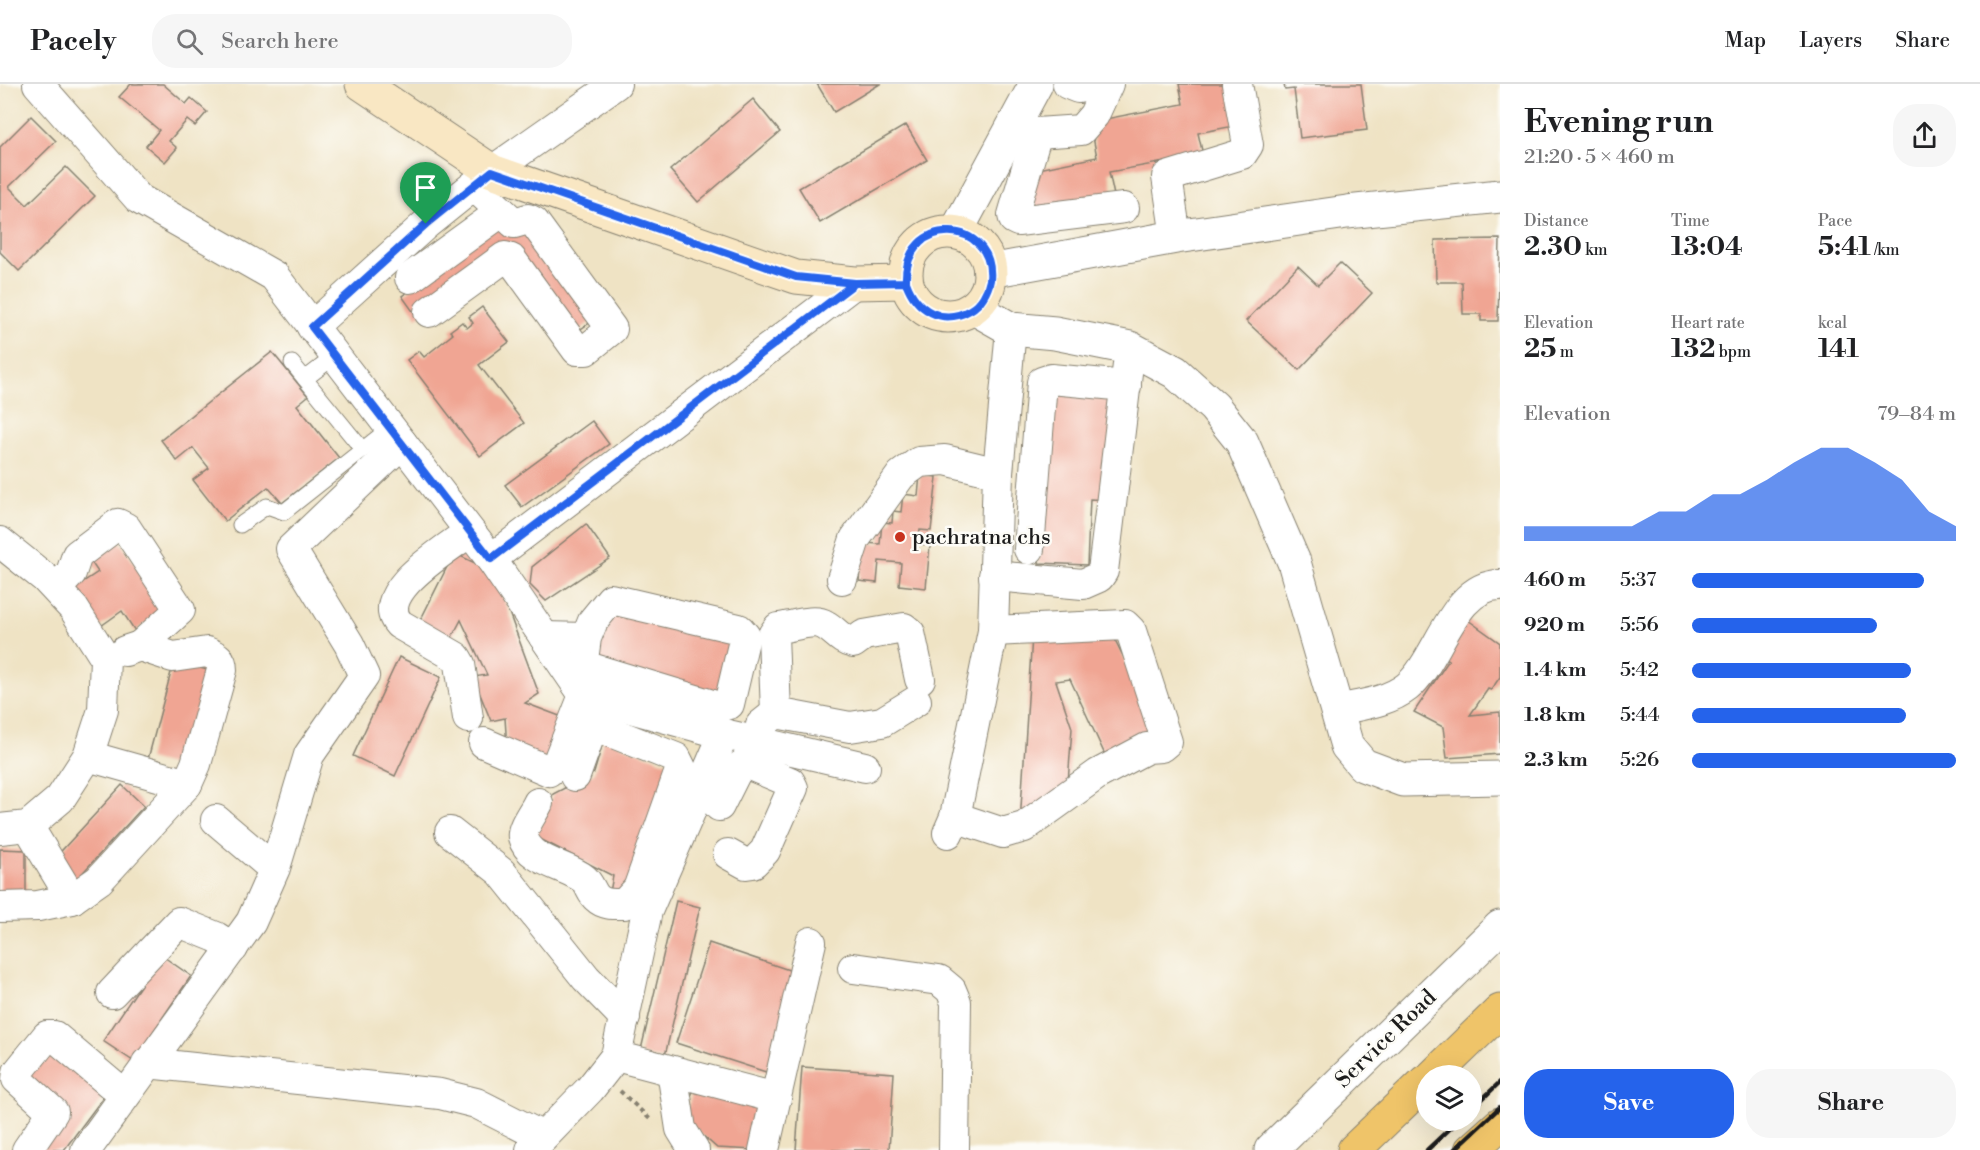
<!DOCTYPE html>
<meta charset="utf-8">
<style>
:root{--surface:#fff;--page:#f6f6f6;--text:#202124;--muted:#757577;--line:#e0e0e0;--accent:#2563eb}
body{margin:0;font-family:"Libre Bodoni",serif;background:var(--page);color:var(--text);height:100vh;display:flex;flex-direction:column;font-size:22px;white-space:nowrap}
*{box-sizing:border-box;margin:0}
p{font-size:20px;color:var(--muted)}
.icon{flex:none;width:33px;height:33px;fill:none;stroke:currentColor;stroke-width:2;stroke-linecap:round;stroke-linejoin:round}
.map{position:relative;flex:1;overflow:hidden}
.panel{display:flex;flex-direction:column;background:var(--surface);width:480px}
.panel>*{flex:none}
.fabs{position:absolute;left:1416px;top:981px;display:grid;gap:12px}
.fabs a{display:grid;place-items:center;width:66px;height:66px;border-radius:50%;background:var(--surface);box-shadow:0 6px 24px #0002;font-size:30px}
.pin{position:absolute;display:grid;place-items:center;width:51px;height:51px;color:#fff;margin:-62px -26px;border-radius:50% 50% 50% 0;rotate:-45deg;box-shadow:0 0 6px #0007}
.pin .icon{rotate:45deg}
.round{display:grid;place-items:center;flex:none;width:63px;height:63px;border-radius:24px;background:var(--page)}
.overview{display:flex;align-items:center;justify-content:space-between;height:102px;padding:0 24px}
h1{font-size:33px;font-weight:700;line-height:45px}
.figures{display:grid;grid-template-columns:repeat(3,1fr);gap:9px;height:102px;padding:6px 24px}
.figures div{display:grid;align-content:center}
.figures b{font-size:26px;font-weight:700}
.figures small{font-size:16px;font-weight:400}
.figures p{font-size:16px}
.chart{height:168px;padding:12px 24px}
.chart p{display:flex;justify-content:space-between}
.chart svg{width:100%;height:108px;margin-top:6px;fill:var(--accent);opacity:.7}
.primary-button{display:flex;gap:12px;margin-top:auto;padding:12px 24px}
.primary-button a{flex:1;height:69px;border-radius:24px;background:var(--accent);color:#fff;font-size:24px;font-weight:700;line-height:69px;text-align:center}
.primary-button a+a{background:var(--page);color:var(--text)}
ul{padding:0 24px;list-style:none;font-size:20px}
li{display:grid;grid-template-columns:96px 72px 1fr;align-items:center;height:45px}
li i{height:15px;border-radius:8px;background:var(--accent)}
header{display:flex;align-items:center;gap:36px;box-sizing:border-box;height:84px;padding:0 30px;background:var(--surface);border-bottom:2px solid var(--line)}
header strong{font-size:28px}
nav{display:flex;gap:33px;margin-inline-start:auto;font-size:21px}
.search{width:420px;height:54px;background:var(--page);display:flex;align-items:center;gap:15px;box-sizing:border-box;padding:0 21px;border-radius:24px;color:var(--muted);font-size:22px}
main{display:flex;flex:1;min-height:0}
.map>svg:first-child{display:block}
</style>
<header>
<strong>Pacely</strong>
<div class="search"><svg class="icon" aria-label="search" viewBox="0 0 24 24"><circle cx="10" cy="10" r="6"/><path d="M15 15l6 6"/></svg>Search here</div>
<nav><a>Map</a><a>Layers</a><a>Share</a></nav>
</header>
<main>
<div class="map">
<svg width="1500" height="1066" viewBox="0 0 1500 1066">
<rect width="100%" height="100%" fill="#fdfcf7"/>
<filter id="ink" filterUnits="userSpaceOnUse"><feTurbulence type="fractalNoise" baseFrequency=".0167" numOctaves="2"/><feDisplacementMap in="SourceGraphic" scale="12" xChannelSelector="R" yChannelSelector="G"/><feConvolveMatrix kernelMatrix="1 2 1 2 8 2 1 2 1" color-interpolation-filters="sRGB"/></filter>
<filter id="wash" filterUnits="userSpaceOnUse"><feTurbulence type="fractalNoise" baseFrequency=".008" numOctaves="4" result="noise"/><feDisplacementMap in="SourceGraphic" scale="24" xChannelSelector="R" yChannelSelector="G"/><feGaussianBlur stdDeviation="1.35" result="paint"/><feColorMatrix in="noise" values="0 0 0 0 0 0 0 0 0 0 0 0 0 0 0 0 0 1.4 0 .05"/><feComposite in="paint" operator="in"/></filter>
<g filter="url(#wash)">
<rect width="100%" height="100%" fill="#efe3c4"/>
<g id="blocks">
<g fill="#f0a593">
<polygon points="131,0 163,0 186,20 191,14 207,28 195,42 187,36 169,57 177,64 165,78 146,62 159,46 119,13"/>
<polygon points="817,0 880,0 834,28"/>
<polygon points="1179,0 1235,0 1234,42 1198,49 1203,71 1109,88 1115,116 1026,134 1029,87 1097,73 1090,38 1183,20"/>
<polygon points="1284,0 1361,0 1367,46 1300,54 1294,5 1285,6"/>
<polygon points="753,15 780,48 698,118 670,86"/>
<polygon points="31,32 56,57 9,103 27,121 66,83 95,112 19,187 0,168 0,63"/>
<polygon points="906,41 927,76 820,139 799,104"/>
<polygon points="496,142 518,145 522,152 531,147 601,231 569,253 507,168 417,233 402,212"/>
<polygon points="1500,155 1498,237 1481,237 1481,230 1463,230 1462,198 1436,198 1435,156"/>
<polygon points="1340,179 1372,209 1299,286 1246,237 1298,182 1318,201"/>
<polygon points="482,223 509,258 479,281 524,339 480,372 407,276 419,267 424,273 453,250 450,247 462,238 467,244 473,239 469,233"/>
<polygon points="272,268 308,312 297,321 339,374 282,419 268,403 225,437 193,396 209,384 193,364 177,377 161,356"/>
<polygon points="1047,308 1112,312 1108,416 1090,415 1087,481 1039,479"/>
<polygon points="592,337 609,360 522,423 505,401"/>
<polygon points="920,391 937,393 931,447 920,446 918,460 930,461 926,504 899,501 901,479 879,477 877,499 859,497 862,459 880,460 882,438 892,439 893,427 901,428 903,410 918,412"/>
<polygon points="586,440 610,474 546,517 530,501 532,483"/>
<polygon points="114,450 166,525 135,547 122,527 98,544 71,506 98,488 85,469"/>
<polygon points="454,469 494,488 539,610 525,619 565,634 556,678 507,664 505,634 491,637 473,593 487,591 461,536 451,555 420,537"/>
<polygon points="608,526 738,554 722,615 594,577"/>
<polygon points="1461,531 1500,559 1500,593 1491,606 1488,605 1470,631 1500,628 1500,670 1447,674 1443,643 1414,628 1449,576 1435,566"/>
<polygon points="1111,548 1160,646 1106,673 1070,595 1056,597 1072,644 1068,699 1020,739 1032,552"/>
<polygon points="399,573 441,593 395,692 353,672"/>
<polygon points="174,577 211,587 186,685 148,675"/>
<polygon points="604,655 674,681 623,815 610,808 613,792 536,753 553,710 594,689"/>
<polygon points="122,701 144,722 75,797 52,777"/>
<polygon points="0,765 26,766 26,810 0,810"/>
<polygon points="676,817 700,823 664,976 640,970"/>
<polygon points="709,859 798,889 766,988 676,959"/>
<polygon points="161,871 191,892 133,977 103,957"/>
<polygon points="50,954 111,1003 64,1066 31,1066 56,1028 19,991"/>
<polygon points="802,983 894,989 889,1066 796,1066"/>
<polygon points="695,1000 766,1023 755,1066 717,1064 684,1035"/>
</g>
</g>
</g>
<g filter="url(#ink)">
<use href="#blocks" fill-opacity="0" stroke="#868070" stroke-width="1.5"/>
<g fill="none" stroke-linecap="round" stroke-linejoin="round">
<defs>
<g id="service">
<polyline points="292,279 363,366"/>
<polyline points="305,295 335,272"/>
<polyline points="240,441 267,422 284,428 390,344"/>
</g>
<g id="minor">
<polyline points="38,0 139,115 274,192 491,475 855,199"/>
<polyline points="1068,0 1078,4 1101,0"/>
<polyline points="1017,45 1037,49 1081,46 1094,31 1108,0"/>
<polyline points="1037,49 1013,131 1014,135 1018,137 1124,124"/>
<polyline points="1176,153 1167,93 1242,70 1248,61 1237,0"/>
<polyline points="410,194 501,128"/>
<polyline points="429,228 505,173 511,175 577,266 586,266 612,245 534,138 528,135 514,139 474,102"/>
<polyline points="312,243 426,140 492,87 616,0"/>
<polyline points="0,458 45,494 74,525 105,574 103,626 88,672 60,715 28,742 0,745"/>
<polyline points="1029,465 1042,298 1051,295 1126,302"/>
<polyline points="491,475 584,611 724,650 865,683"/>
<polyline points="994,492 1083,500 1099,493 1103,487 1130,264"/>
<polyline points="842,495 855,455 901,391 919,378 945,376 998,389"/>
<polyline points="56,505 71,489 77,471 118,440 126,444 180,526 140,562"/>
<polyline points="544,553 586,554 583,576 591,584 719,623 729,620 745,552 739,545 611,515 593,537 586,554"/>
<path d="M125,567L140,562L173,573L207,568C217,572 222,575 222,586L196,680L187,700"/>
<path d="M1337,626C1359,621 1388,618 1407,603C1439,577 1452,501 1500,501"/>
<path d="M776,629L773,551L778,544C791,543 814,534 825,541C836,547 840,556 853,559L864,551L904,544L910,549L920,595"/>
<path d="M468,634L460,580L456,573L399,540C371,509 448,465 469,448"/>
<polyline points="761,641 776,629 850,643 882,638 916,617"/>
<polyline points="484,659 549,687 557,680 584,611"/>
<polyline points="575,692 594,639"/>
<path d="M538,719C534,728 521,744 523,753C529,778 567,781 584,795C590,800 591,809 597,814C604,821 615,820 624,820L638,805L681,684L676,674L593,641"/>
<polyline points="719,722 738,684 745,679 790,698 793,704 765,767 753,779 746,780 728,770"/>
<polyline points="955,733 1003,749 1024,743 1098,690 1147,664 1161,663 1167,658 1131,547 1125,541 993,547"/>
<polyline points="216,736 268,780"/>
<polyline points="450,748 501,788 586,894 625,934"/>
<polyline points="948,749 955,733 993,547 998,389 1011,245"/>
<polyline points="72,815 99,796 187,700 88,672"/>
<polyline points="0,823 38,822 72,815 28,742"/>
<polyline points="853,884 939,896 951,906 956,918 954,1066"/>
<polyline points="112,909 179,838 216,853 233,864"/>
<polyline points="616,972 776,1014"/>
<polyline points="147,979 440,1010 476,1019 543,1053"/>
<polyline points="672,987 681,1045 694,1066"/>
<polyline points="27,1066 53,1028 17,995 18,988 47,952 54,952 124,1011"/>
<polyline points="86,1066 251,838 275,784 309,671 364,592 349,560 291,465 402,359"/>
<polyline points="531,1066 590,1005 616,972 647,827 724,650"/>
<polyline points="764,1066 811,858"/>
</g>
<g id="tertiary">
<polyline points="956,148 1036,0"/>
<polyline points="990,187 1176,153 1347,128 1500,112"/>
<polyline points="974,224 1011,245 1055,249 1130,264 1175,288 1214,323 1242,358 1294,478 1347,662 1363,681 1403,696 1500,694"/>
<polyline points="1271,1066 1500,843"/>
</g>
<g id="secondary">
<polyline points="362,0 492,87 796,193 855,199 905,198"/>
<circle cx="948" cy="190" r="42"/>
</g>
<g id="trunk">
<polyline points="1433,992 1500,927"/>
<polyline points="1354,1066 1426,997"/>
<polyline points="1471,1066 1500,1040"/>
</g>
</defs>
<use href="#service" stroke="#868070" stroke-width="17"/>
<use href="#minor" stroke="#868070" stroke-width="32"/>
<use href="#tertiary" stroke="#868070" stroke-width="35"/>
<use href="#secondary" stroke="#868070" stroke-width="35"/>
<use href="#trunk" stroke="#868070" stroke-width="35"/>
<polyline stroke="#868070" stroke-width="4" stroke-dasharray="4.5 4.5" stroke-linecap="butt" points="620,1007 652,1037"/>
<use href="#service" stroke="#fff" stroke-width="15"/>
<use href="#minor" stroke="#fff" stroke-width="30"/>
<use href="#tertiary" stroke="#fff" stroke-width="33"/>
<use href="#secondary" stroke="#f9e7c3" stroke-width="33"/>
<use href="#trunk" stroke="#efc469" stroke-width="33"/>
<g stroke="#1c1c1c" stroke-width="4.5">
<polyline points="1472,1025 1500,998"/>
<polyline points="1427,1066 1459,1036"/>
<polyline points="1454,1066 1500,1023"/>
</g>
</g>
</g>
<g fill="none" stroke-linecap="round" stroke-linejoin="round" filter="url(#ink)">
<defs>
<path id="route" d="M426,140L492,87L796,193L855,199L906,198C916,226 942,242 970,226C981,220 988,207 990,196C996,134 903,129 906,198L855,199L491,475L312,243L426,140"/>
</defs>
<use href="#route" stroke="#fff" stroke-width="12"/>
<use href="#route" stroke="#2563eb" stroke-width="8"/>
</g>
<circle fill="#c8321e" stroke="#fdfcf7" stroke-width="2" cx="900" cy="453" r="6"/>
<g text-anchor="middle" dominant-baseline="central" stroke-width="5" stroke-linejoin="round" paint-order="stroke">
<g font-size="22" fill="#1c1c1c" stroke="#fdfcf7" text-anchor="start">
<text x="912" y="453">pachratna chs</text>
</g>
<g font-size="22" fill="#1c1c1c" stroke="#fdfcf7">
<text transform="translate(1386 955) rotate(-44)">Service Road</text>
</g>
</g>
</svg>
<div class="fabs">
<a><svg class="icon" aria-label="layers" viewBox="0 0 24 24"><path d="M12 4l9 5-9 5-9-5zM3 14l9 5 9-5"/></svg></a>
</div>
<div class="pin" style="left:426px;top:140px;background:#1e9e55"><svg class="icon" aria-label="arrive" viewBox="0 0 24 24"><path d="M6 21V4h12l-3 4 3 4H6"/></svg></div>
</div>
<section class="panel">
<div class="overview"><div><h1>Evening run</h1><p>21:20 · 5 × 460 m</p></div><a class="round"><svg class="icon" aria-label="share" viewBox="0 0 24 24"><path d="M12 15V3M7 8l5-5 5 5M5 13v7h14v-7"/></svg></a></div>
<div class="figures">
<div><p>Distance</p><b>2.30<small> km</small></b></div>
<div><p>Time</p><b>13:04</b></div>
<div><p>Pace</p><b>5:41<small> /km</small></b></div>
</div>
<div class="figures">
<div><p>Elevation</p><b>25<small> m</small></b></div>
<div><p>Heart rate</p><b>132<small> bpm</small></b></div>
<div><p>kcal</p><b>141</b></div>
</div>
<div class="chart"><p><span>Elevation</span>79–84 m</p>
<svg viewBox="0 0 160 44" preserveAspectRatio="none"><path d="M0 44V38L10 38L20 38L30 38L40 38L50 32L60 32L70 25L80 25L90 19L100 12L110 6L120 6L130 12L140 19L150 32L160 38V44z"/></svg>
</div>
<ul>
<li><b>460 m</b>5:37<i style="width:88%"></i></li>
<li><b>920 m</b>5:56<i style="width:70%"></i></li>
<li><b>1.4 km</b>5:42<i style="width:83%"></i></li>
<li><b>1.8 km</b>5:44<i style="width:81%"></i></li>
<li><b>2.3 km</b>5:26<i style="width:100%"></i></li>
</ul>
<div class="primary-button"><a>Save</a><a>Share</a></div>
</section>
</main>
